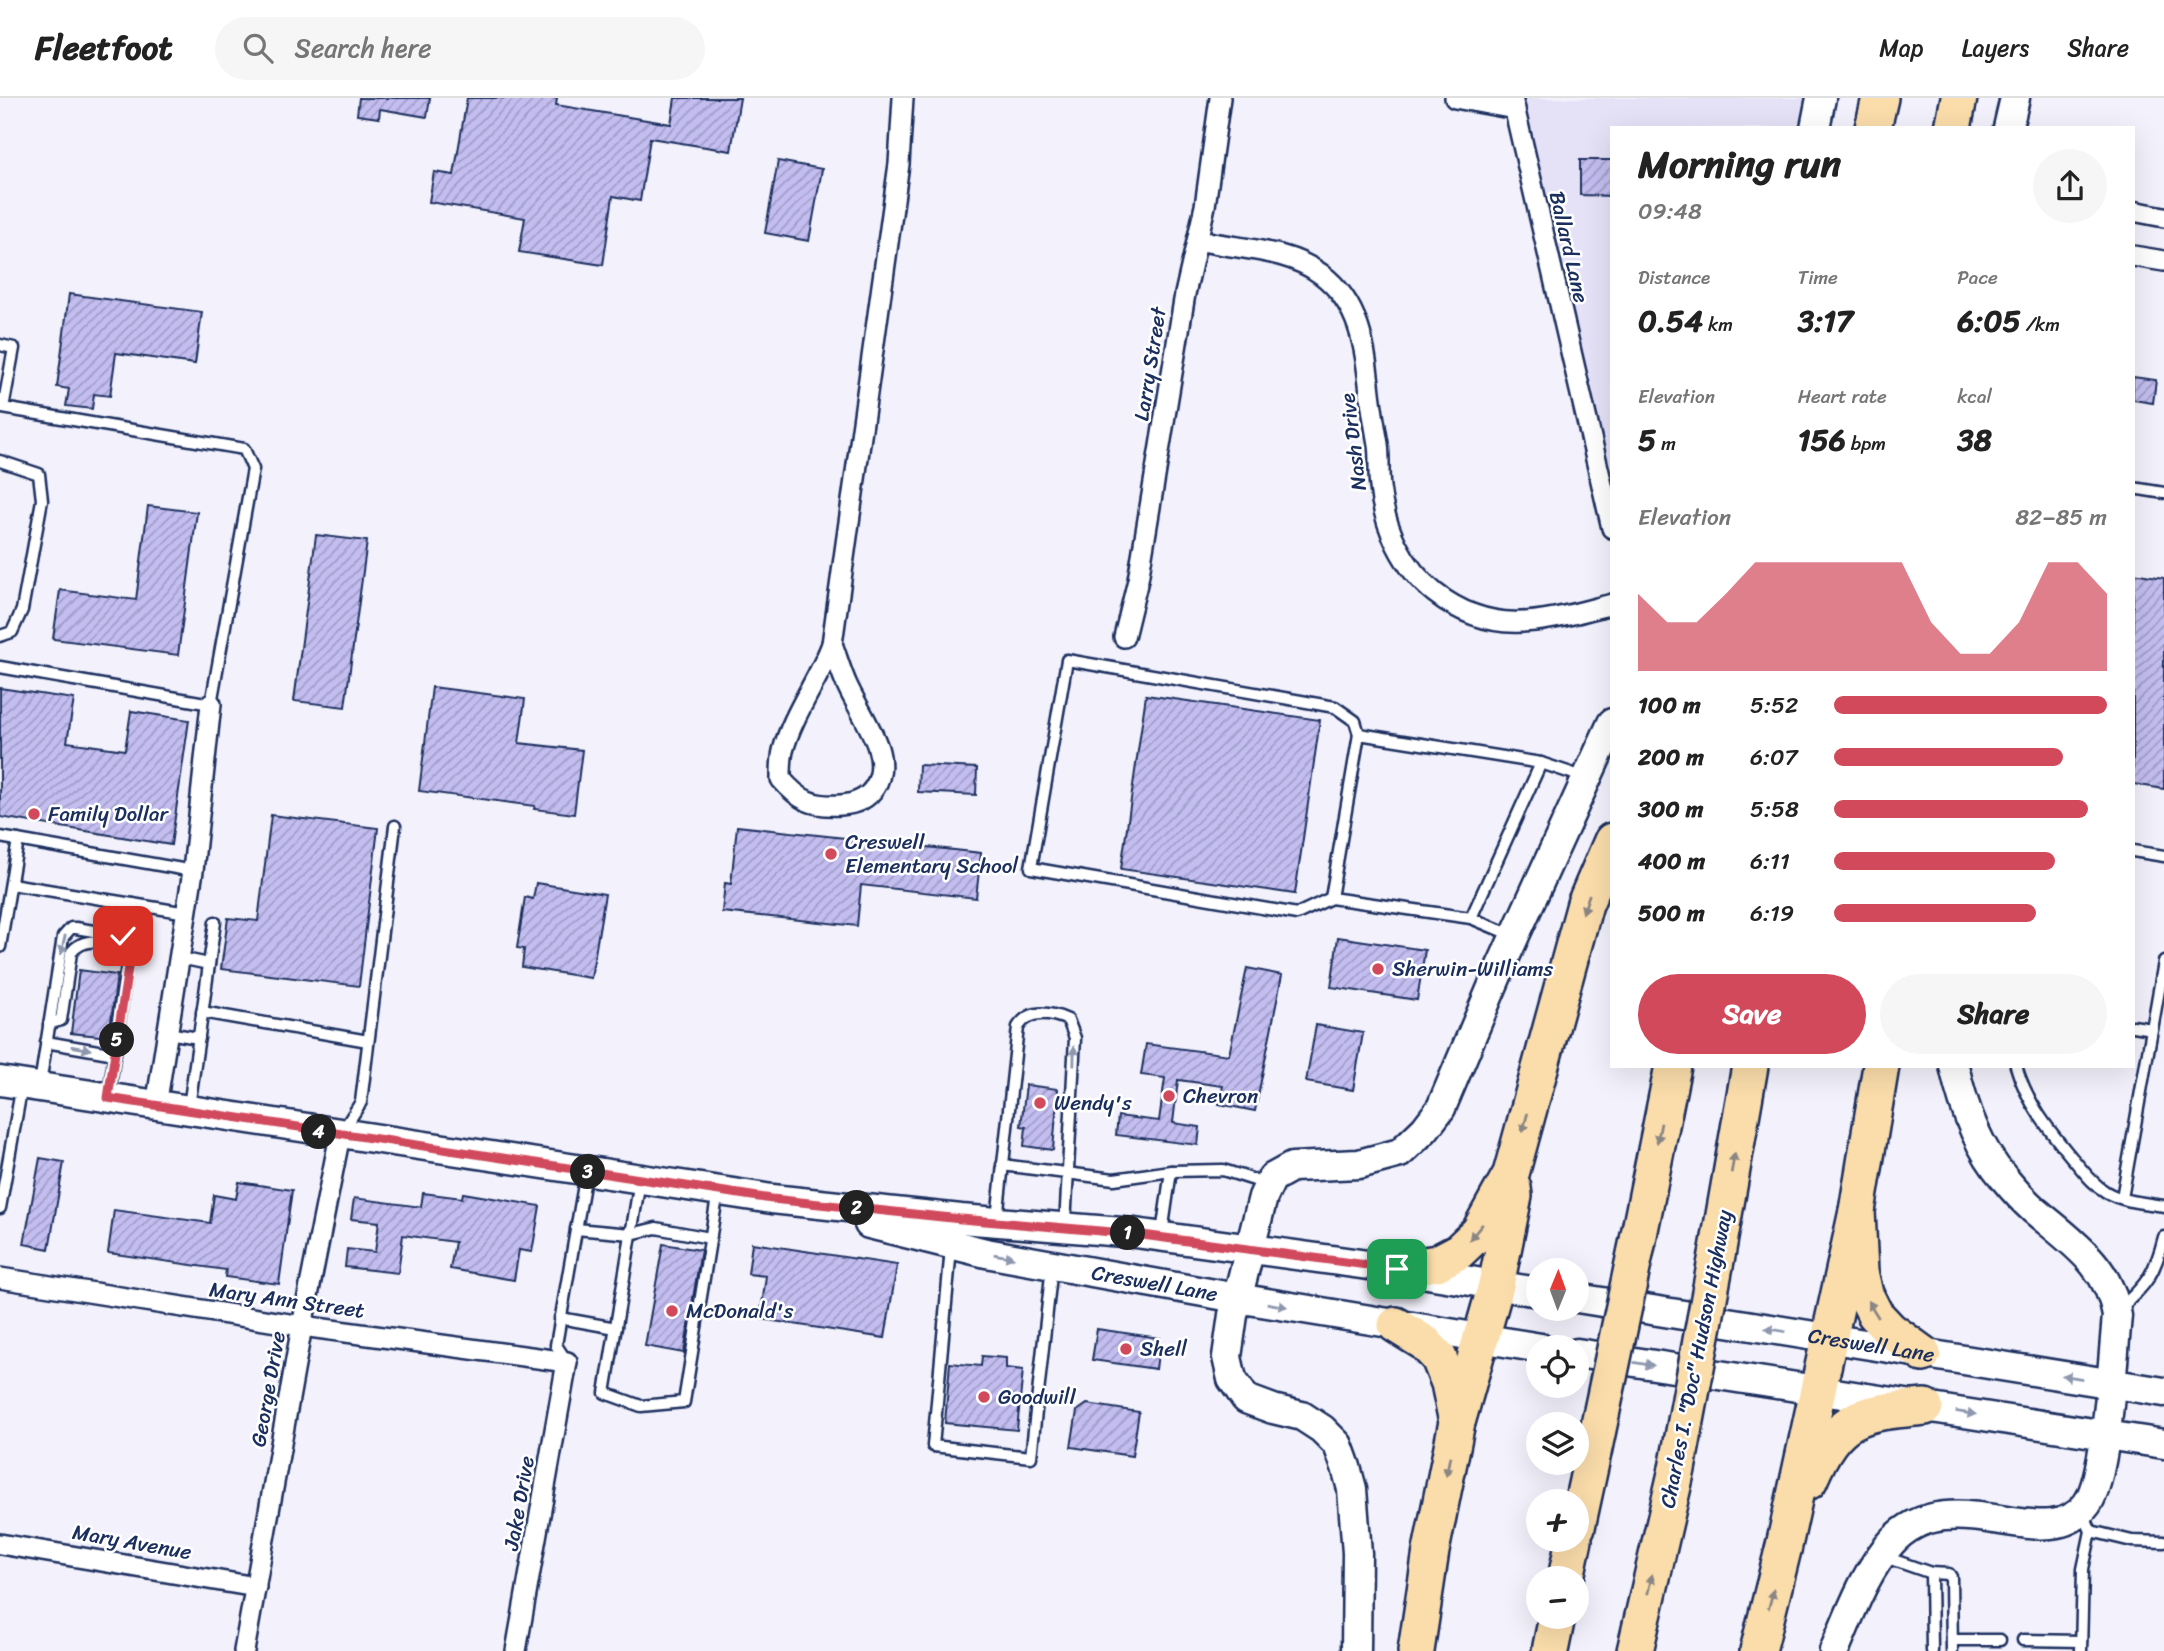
<!DOCTYPE html>
<meta charset="utf-8">
<style>
:root{--surface:#fff;--page:#f6f6f6;--text:#222;--muted:#767676;--line:#e0e0e0;--accent:#d1495b}
body{margin:0;font-family:Sriracha,sans-serif;background:var(--page);color:var(--text);height:100vh;display:flex;flex-direction:column;font-size:26px;white-space:nowrap}
*{box-sizing:border-box;margin:0}
p{font-size:23px;color:var(--muted)}
.icon{flex:none;width:38px;height:38px;fill:none;stroke:currentColor;stroke-width:2;stroke-linecap:round;stroke-linejoin:round}
.map{position:relative;flex:1;overflow:hidden}
.side{position:absolute;left:1610px;top:28px;width:525px;height:942px;display:flex;flex-direction:column;background:var(--surface);border-radius:0px;box-shadow:0 7px 28px #0002}
.side>*{flex:none}
.needle{width:46px;rotate:1deg}
.buttons{position:absolute;left:1526px;top:1160px;display:grid;gap:14px}
.buttons a{display:grid;place-items:center;width:63px;height:63px;border-radius:50%;background:var(--surface);box-shadow:0 7px 28px #0002;font-size:35px}
.pin{position:absolute;display:grid;place-items:center;width:60px;height:60px;color:#fff;margin:-30px;border-radius:14px;box-shadow:0 4px 10px #0006}
.km{position:absolute;width:35px;height:35px;margin:-18px;border-radius:50%;background:#222;color:#fff;font-size:19px;line-height:35px;text-align:center}
.round{display:grid;place-items:center;flex:none;width:74px;height:74px;border-radius:37px;background:var(--page)}
.headline{display:flex;align-items:center;justify-content:space-between;height:119px;padding:0 28px}
h1{font-size:38px;font-weight:700;line-height:52px}
.stats{display:grid;grid-template-columns:repeat(3,1fr);gap:10px;height:119px;padding:7px 28px}
.stats div{display:grid;align-content:center}
.stats b{font-size:30px;font-weight:700}
.stats small{font-size:19px;font-weight:400}
.stats p{font-size:19px}
.chart{height:196px;padding:14px 28px}
.chart p{display:flex;justify-content:space-between}
.chart svg{width:100%;height:126px;margin-top:7px;fill:var(--accent);opacity:.7}
.action{display:flex;gap:14px;margin-top:auto;padding:14px 28px}
.action a{flex:1;height:80px;border-radius:42px;background:var(--accent);color:#fff;font-size:28px;font-weight:700;line-height:80px;text-align:center}
.action a+a{background:var(--page);color:var(--text)}
ul{padding:0 28px;list-style:none;font-size:23px}
li{display:grid;grid-template-columns:112px 84px 1fr;align-items:center;height:52px}
li i{height:18px;border-radius:9px;background:var(--accent)}
header{display:flex;align-items:center;gap:42px;box-sizing:border-box;height:98px;padding:0 35px;background:var(--surface);border-bottom:2px solid var(--line)}
header strong{font-size:33px}
nav{display:flex;gap:38px;margin-inline-start:auto;font-size:24px}
.search{width:490px;height:63px;background:var(--page);display:flex;align-items:center;gap:18px;box-sizing:border-box;padding:0 24px;border-radius:38px;color:var(--muted);font-size:26px}
.map>svg:first-child{display:block}
</style>
<header>
<strong>Fleetfoot</strong>
<div class="search"><svg class="icon" aria-label="search" viewBox="0 0 24 24"><circle cx="10" cy="10" r="6"/><path d="M15 15l6 6"/></svg>Search here</div>
<nav><a>Map</a><a>Layers</a><a>Share</a></nav>
</header>
<div class="map">
<svg width="2164" height="1553" viewBox="0 0 2164 1553">
<defs>
<pattern id="building-hatch" width="6" height="6" patternUnits="userSpaceOnUse" patternTransform="scale(1.75)"><rect width="6" height="6" fill="#c4bef0"/><path d="M-1 1l2-2M0 6l6-6M5 7l2-2" fill="none" stroke="#9e9bc6"/></pattern>
</defs>
<rect width="100%" height="100%" fill="#f3f2fc"/>
<filter id="ink" filterUnits="userSpaceOnUse"><feTurbulence type="fractalNoise" baseFrequency=".0143" numOctaves="2"/><feDisplacementMap in="SourceGraphic" scale="14" xChannelSelector="R" yChannelSelector="G"/><feConvolveMatrix kernelMatrix="1 2 1 2 8 2 1 2 1" color-interpolation-filters="sRGB"/></filter>
<g filter="url(#ink)">
<polygon fill="#e5e2f8" points="1522,0 1811,0 1804,30 1612,30 1612,390"/>
<g fill="url(#building-hatch)" stroke="#1b2f5e" stroke-width="2">
<polygon points="359,0 430,0 427,19 380,11 379,20 357,17"/>
<polygon points="467,0 557,0 556,7 671,26 675,0 740,0 731,53 650,40 640,103 613,98 603,167 519,154 525,120 429,104 434,74 454,77"/>
<polygon points="1580,62 1612,62 1612,98 1580,97"/>
<polygon points="778,63 822,71 809,143 765,135"/>
<polygon points="69,196 202,214 195,266 116,255 110,298 94,296 92,311 66,308 69,291 57,289"/>
<polygon points="2133,279 2156,282 2153,305 2133,302"/>
<polygon points="148,408 197,414 178,557 53,541 60,492 136,502"/>
<polygon points="316,437 367,443 345,609 294,603"/>
<polygon points="2133,475 2164,480 2164,691 2133,686"/>
<polygon points="432,589 525,601 519,645 582,652 574,716 534,711 535,708 419,693"/>
<polygon points="0,590 74,601 67,644 125,652 131,613 189,622 171,747 0,719"/>
<polygon points="1146,597 1320,622 1295,796 1121,771"/>
<polygon points="919,667 977,670 976,697 918,694"/>
<polygon points="271,717 378,730 359,888 221,871 228,820 258,823"/>
<polygon points="737,728 981,755 976,800 861,787 857,828 722,814 725,785 731,786"/>
<polygon points="536,785 605,796 591,880 522,869 524,851 517,850 525,799 533,801"/>
<polygon points="1338,839 1425,852 1417,902 1331,889"/>
<polygon points="1247,870 1282,877 1255,1013 1219,1006 1223,988 1178,982 1173,1025 1200,1029 1198,1047 1116,1037 1118,1018 1159,1023 1165,980 1141,977 1146,946 1229,957"/>
<polygon points="79,872 117,877 109,939 71,935"/>
<polygon points="1316,927 1363,935 1353,992 1306,984"/>
<polygon points="1026,987 1058,991 1053,1052 1024,1048 1026,1029 1021,1028"/>
<polygon points="40,1060 64,1064 49,1151 24,1146"/>
<polygon points="239,1084 292,1092 279,1186 225,1179 226,1172 108,1155 114,1112 210,1125 214,1097 236,1101"/>
<polygon points="423,1095 462,1100 463,1095 540,1108 532,1154 519,1152 514,1182 450,1171 455,1144 403,1137 398,1175 345,1169 347,1151 375,1154 379,1124 351,1121 354,1100 421,1109"/>
<polygon points="752,1145 897,1167 885,1240 760,1221 766,1178 748,1176"/>
<polygon points="663,1146 701,1152 684,1255 645,1248"/>
<polygon points="1097,1231 1160,1240 1156,1271 1092,1262"/>
<polygon points="982,1258 1006,1260 1006,1270 1023,1272 1017,1332 945,1325 950,1265 981,1268"/>
<polygon points="1087,1306 1139,1314 1132,1358 1071,1349 1077,1313"/>
</g>
<g fill="none" stroke-linecap="round" stroke-linejoin="round">
<defs>
<g id="lane">
<polyline points="0,247 14,250 3,310 244,351 253,371 211,606 0,569"/>
<polyline points="0,363 39,376 42,402 22,512 12,534 0,538"/>
<polyline points="2133,390 2164,395"/>
<polyline points="0,739 193,773"/>
<polyline points="2133,753 2164,758"/>
<polyline points="11,786 187,815"/>
<polyline points="1331,800 1297,816 1031,770 1067,562 1335,609 1355,623 1359,636"/>
<polyline points="1471,820 1331,800 1359,636 1541,665"/>
<polyline points="123,838 128,834 133,806"/>
<polyline points="1514,838 1471,820 1541,665 1586,680"/>
<polyline points="0,849 18,742"/>
<polyline points="180,860 209,866"/>
<polyline points="202,914 368,943"/>
<path d="M49,926L61,922L71,855C85,835 111,846 131,851"/>
<polyline points="2133,928 2152,931"/>
<polyline points="167,935 199,940"/>
<polyline points="46,944 115,956"/>
<path d="M2016,968C2027,1005 2048,1031 2072,1060C2083,1072 2092,1086 2106,1094C2123,1104 2145,1105 2164,1108"/>
<polyline points="40,986 63,839 71,830 76,830 123,838 130,845 109,996"/>
<polyline points="189,1009 215,824"/>
<polyline points="342,1034 361,1004 395,728"/>
<polyline points="1002,1067 1114,1081 1171,1073 1223,1072 1267,1086"/>
<polyline points="640,1082 605,1295 641,1308 684,1304 718,1093"/>
<polyline points="2122,1100 2164,864"/>
<polyline points="0,1110 22,987"/>
<path d="M997,1121L1018,929C1030,911 1050,914 1068,922L1075,940L1065,1128"/>
<polyline points="576,1131 631,1136 656,1130 710,1140"/>
<polyline points="1162,1135 1171,1073"/>
<polyline points="951,1150 933,1348 1031,1359 1052,1168"/>
<path d="M2119,1211C2147,1187 2155,1175 2164,1139"/>
<polyline points="560,1220 616,1230"/>
<polyline points="567,1264 556,1247 586,1075"/>
<polyline points="2091,1433 2132,1443 2164,1444"/>
<polyline points="1885,1459 1931,1475 1949,1476 1951,1479 1952,1553"/>
<polyline points="1931,1475 1932,1553"/>
<polyline points="1952,1542 2000,1542"/>
<polyline points="2023,1542 2081,1543"/>
<polyline points="2081,1553 2083,1471 2091,1433 2082,1413"/>
</g>
<g id="street">
<polyline points="1455,0 1515,11"/>
<polyline points="1512,0 1612,430"/>
<polyline points="2133,113 2164,119"/>
<path d="M1199,142C1239,152 1286,150 1321,176C1360,205 1365,249 1370,294C1372,312 1375,329 1378,346C1380,361 1378,375 1380,389C1384,429 1403,470 1435,495C1494,541 1546,523 1612,506"/>
<polyline points="2133,158 2164,163"/>
<polyline points="1124,539 1138,482 1185,196 1205,108 1220,0"/>
<polyline points="832,546 899,66 903,0"/>
<path d="M832,546C837,559 841,574 847,587C856,607 871,628 878,650C887,680 873,705 841,707C812,709 799,702 781,681C781,672 781,661 783,653C792,617 819,581 832,546Z"/>
<polyline points="156,1008 193,773 211,606"/>
<polyline points="0,1180 302,1228 567,1264 516,1553"/>
<polyline points="0,1446 256,1489"/>
<polyline points="244,1553 302,1228 340,1037"/>
</g>
<g id="secondary">
<polyline points="1815,30 1821,0"/>
<polyline points="2008,30 2015,0"/>
<polyline points="0,983 772,1101 961,1121 1135,1135 1397,1171 1538,1194"/>
<path id="s1" d="M869,1126L986,1155L1237,1200L1541,1250"/>
<path id="s2" d="M1577,1200L2164,1294"/>
<polyline points="1577,1255 2164,1346"/>
<polyline points="1356,1553 1357,1455 1352,1391 1346,1369 1338,1347 1322,1331 1302,1318 1273,1311 1246,1301 1232,1281 1227,1259 1233,1217 1263,1099 1272,1080 1292,1069 1359,1066 1400,1055 1425,1031 1441,1010 1501,868 1612,625"/>
<path d="M1834,1553C1850,1517 1864,1475 1891,1445C1950,1378 2047,1462 2087,1406C2107,1379 2113,1257 2117,1218C2110,1167 2070,1143 2033,1111C2023,1102 2013,1091 2004,1080C1977,1049 1963,1008 1954,968"/>
</g>
<g id="highway">
<polyline points="1873,30 1880,0"/>
<polyline points="1953,30 1959,0"/>
<polyline points="1881,968 1857,1113 1860,1174 1865,1196 1875,1216 1890,1232 1923,1256"/>
<polyline points="1638,1142 1673,968"/>
<polyline points="1717,1157 1750,968"/>
<polyline points="1397,1171 1437,1165 1458,1154 1479,1134 1511,1076 1585,806 1612,743"/>
<polyline points="1396,1227 1425,1245 1439,1260 1449,1285 1457,1324 1431,1453 1416,1553"/>
<polyline points="1458,1321 1496,1187 1514,1098 1513,1090"/>
<path d="M1809,1383C1837,1317 1859,1315 1925,1309"/>
<polyline points="1577,1429 1593,1355"/>
<polyline points="1566,1480 1574,1442"/>
<polyline points="1550,1553 1557,1519"/>
<polyline points="1635,1553 1677,1371"/>
<polyline points="1758,1553 1784,1448 1857,1113"/>
</g>
</defs>
<use href="#lane" stroke="#1b2f5e" stroke-width="15"/>
<use href="#street" stroke="#1b2f5e" stroke-width="24"/>
<use href="#secondary" stroke="#1b2f5e" stroke-width="33"/>
<use href="#highway" stroke="#1b2f5e" stroke-width="40"/>
<use href="#lane" stroke="#fff" stroke-width="10"/>
<use href="#street" stroke="#fff" stroke-width="19"/>
<use href="#secondary" stroke="#fff" stroke-width="28"/>
<use href="#highway" stroke="#fbddab" stroke-width="35"/>
<defs>
<g id="highway-bridge">
<polyline points="1593,1355 1638,1142"/>
<polyline points="1677,1371 1717,1157"/>
</g>
</defs>
<use href="#highway-bridge" stroke="#1b2f5e" stroke-width="40" stroke-linecap="butt"/>
<use href="#highway-bridge" stroke="#fbddab" stroke-width="35"/>
</g>
<defs><path id="oneway-solid" d="M-6-.8H1V-3.2L6.5 0L1 3.2V.8H-6Z" transform="scale(1.75)"/></defs>
<g fill="#8b8684">
<use href="#oneway-solid" transform="translate(1586 806) rotate(109)"/>
<use href="#oneway-solid" transform="translate(1525 1025) rotate(105)"/>
<use href="#oneway-solid" transform="translate(1659 1035) rotate(101)"/>
<use href="#oneway-solid" transform="translate(1733 1065) rotate(-80)"/>
<use href="#oneway-solid" transform="translate(1476 1134) rotate(130)"/>
<use href="#oneway-solid" transform="translate(1873 1211) rotate(-122)"/>
<use href="#oneway-solid" transform="translate(1448 1368) rotate(101)"/>
<use href="#oneway-solid" transform="translate(1650 1486) rotate(-77)"/>
<use href="#oneway-solid" transform="translate(1771 1501) rotate(-76)"/>
</g>
<g fill="#8d97ae">
<use href="#oneway-solid" transform="translate(63 847) rotate(103)"/>
<use href="#oneway-solid" transform="translate(81 950) rotate(10)"/>
<use href="#oneway-solid" transform="translate(1074 958) rotate(-89)"/>
<use href="#oneway-solid" transform="translate(1004 1158) rotate(10)"/>
<use href="#oneway-solid" transform="translate(1277 1207) rotate(10)"/>
<use href="#oneway-solid" transform="translate(1775 1232) rotate(-171)"/>
<use href="#oneway-solid" transform="translate(1644 1266) rotate(9)"/>
<use href="#oneway-solid" transform="translate(2072 1279) rotate(-171)"/>
<use href="#oneway-solid" transform="translate(1966 1315) rotate(9)"/>
</g>
</g>
<g fill="none" stroke-linecap="round" stroke-linejoin="round" filter="url(#ink)">
<defs>
<polyline id="route" points="123,838 128,841 131,851 108,1000 772,1101 961,1121 1135,1136 1397,1171"/>
</defs>
<use href="#route" stroke="#fff" stroke-width="14"/>
<use href="#route" stroke="#d1495b" stroke-width="9"/>
</g>
<g fill="#d1495b" stroke="#fff" stroke-width="2.5">
<circle cx="34" cy="716" r="7"/>
<circle cx="831" cy="756" r="7"/>
<circle cx="1378" cy="871" r="7"/>
<circle cx="1169" cy="998" r="7"/>
<circle cx="1040" cy="1005" r="7"/>
<circle cx="672" cy="1213" r="7"/>
<circle cx="1126" cy="1251" r="7"/>
<circle cx="984" cy="1299" r="7"/>
</g>
<g text-anchor="middle" dominant-baseline="central" stroke-width="5" stroke-linejoin="round" paint-order="stroke">
<g font-size="21" fill="#1b2f5e" stroke="#fff">
<text transform="translate(1569 149) rotate(77)">Ballard Lane</text>
<text transform="translate(1150 266) rotate(-81)">Larry Street</text>
<text transform="translate(1353 344) rotate(-97)">Nash Drive</text>
<text stroke="none"><textPath href="#s1" startOffset="292">Creswell Lane</textPath></text>
<text transform="translate(287 1202) rotate(8)">Mary Ann Street</text>
<text stroke="none"><textPath href="#s2" startOffset="298">Creswell Lane</textPath></text>
<text transform="translate(1696 1261) rotate(-79)">Charles I. "Doc" Hudson Highway</text>
<text transform="translate(268 1291) rotate(-80)">George Drive</text>
<text transform="translate(519 1405) rotate(-80)">Jake Drive</text>
<text transform="translate(132 1444) rotate(10)">Mary Avenue</text>
</g>
<g font-size="21" fill="#1b2f5e" stroke="#fff" text-anchor="start">
<text x="48" y="716">Family Dollar</text>
<text x="845" y="744">Creswell<tspan x="845" dy="24">Elementary School</tspan></text>
<text x="1392" y="871">Sherwin-Williams</text>
<text x="1183" y="998">Chevron</text>
<text x="1054" y="1005">Wendy's</text>
<text x="686" y="1213">McDonald's</text>
<text x="1140" y="1251">Shell</text>
<text x="998" y="1299">Goodwill</text>
</g>
</g>
</svg>
<div class="buttons">
<a><svg class="needle" viewBox="-14 -14 28 28"><path d="M0-13l5 13h-10z" fill="#e53935"/><path d="M0 13l5-13h-10z" fill="#767676"/></svg></a>
<a><svg class="icon" aria-label="locate" viewBox="0 0 24 24"><circle cx="12" cy="12" r="6"/><path d="M12 2v4M12 18v4M2 12h4M18 12h4"/></svg></a>
<a><svg class="icon" aria-label="layers" viewBox="0 0 24 24"><path d="M12 4l9 5-9 5-9-5zM3 14l9 5 9-5"/></svg></a>
<a>+</a>
<a>−</a>
</div>
<div class="pin" style="left:1397px;top:1171px;background:#1e9e55"><svg class="icon" aria-label="arrive" viewBox="0 0 24 24"><path d="M6 21V4h12l-3 4 3 4H6"/></svg></div>
<div class="pin" style="left:123px;top:838px;background:#d93025"><svg class="icon" aria-label="check" viewBox="0 0 24 24"><path d="M5 12l5 5 9-10"/></svg></div>
<b class="km" style="left:1128px;top:1135px">1</b>
<b class="km" style="left:857px;top:1110px">2</b>
<b class="km" style="left:588px;top:1074px">3</b>
<b class="km" style="left:319px;top:1034px">4</b>
<b class="km" style="left:117px;top:942px">5</b>
<section class="side">
<div class="headline"><div><h1>Morning run</h1><p>09:48</p></div><a class="round"><svg class="icon" aria-label="share" viewBox="0 0 24 24"><path d="M12 15V3M7 8l5-5 5 5M5 13v7h14v-7"/></svg></a></div>
<div class="stats">
<div><p>Distance</p><b>0.54<small> km</small></b></div>
<div><p>Time</p><b>3:17</b></div>
<div><p>Pace</p><b>6:05<small> /km</small></b></div>
</div>
<div class="stats">
<div><p>Elevation</p><b>5<small> m</small></b></div>
<div><p>Heart rate</p><b>156<small> bpm</small></b></div>
<div><p>kcal</p><b>38</b></div>
</div>
<div class="chart"><p><span>Elevation</span>82–85 m</p>
<svg viewBox="0 0 160 44" preserveAspectRatio="none"><path d="M0 44V17L10 27L20 27L30 17L40 6L50 6L60 6L70 6L80 6L90 6L100 27L110 38L120 38L130 27L140 6L150 6L160 17V44z"/></svg>
</div>
<ul>
<li><b>100 m</b>5:52<i style="width:100%"></i></li>
<li><b>200 m</b>6:07<i style="width:84%"></i></li>
<li><b>300 m</b>5:58<i style="width:93%"></i></li>
<li><b>400 m</b>6:11<i style="width:81%"></i></li>
<li><b>500 m</b>6:19<i style="width:74%"></i></li>
</ul>
<div class="action"><a>Save</a><a>Share</a></div>
</section>
</div>
